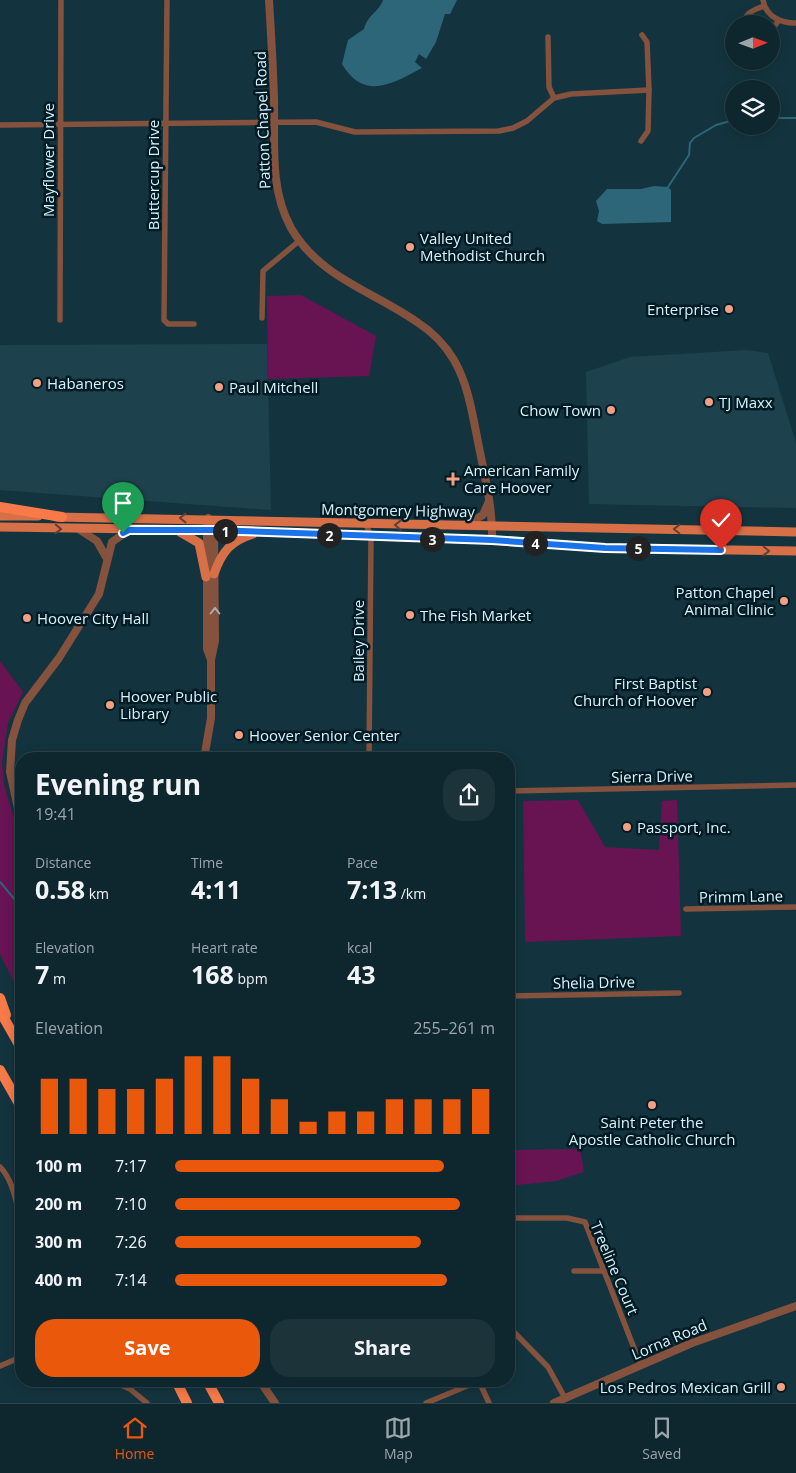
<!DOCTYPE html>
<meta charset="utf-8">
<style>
:root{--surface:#0e272e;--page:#1c333a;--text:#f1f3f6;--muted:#9ba5aa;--line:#2e444a;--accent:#ea580c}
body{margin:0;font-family:"Open Sans",sans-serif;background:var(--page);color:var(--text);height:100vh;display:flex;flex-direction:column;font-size:19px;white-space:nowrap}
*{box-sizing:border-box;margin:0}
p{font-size:16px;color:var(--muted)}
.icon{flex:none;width:28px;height:28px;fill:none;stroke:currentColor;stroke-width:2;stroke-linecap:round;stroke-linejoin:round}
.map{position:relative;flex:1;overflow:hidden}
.panel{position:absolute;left:15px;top:752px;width:500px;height:635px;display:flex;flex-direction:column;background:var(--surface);border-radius:20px;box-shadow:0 2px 12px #0003,0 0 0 1px var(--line)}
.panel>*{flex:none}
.needle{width:32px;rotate:89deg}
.tools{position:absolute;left:725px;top:15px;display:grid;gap:10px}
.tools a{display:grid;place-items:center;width:55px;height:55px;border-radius:50%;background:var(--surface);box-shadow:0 2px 12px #0003,0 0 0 1px var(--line);font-size:25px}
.pin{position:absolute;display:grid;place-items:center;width:42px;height:42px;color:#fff;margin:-51px -21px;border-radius:50% 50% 50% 0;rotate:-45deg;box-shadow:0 0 5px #0007}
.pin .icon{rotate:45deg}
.km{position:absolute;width:25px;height:25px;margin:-12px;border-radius:50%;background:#222;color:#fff;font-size:14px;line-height:25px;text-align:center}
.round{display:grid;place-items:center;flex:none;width:52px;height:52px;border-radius:20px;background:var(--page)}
.head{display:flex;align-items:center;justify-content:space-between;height:85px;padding:0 20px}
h1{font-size:28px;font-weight:700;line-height:38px}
.figures{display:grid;grid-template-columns:repeat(3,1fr);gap:8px;height:85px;padding:5px 20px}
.figures div{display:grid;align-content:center}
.figures b{font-size:25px;font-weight:700}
.figures small{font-size:14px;font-weight:400}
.figures p{font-size:14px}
.chart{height:140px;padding:10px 20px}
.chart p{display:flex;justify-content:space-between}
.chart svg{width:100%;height:90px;margin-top:5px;stroke:var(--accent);stroke-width:6}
.cta{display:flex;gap:10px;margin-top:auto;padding:10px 20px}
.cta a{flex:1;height:58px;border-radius:20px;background:var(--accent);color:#fff;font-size:20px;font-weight:700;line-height:58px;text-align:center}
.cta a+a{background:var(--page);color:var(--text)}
ul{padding:0 20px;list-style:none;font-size:16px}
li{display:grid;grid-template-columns:80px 60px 1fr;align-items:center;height:38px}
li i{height:12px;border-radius:6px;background:var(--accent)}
.tab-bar{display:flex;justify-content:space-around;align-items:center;height:70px;border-top:1px solid var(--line);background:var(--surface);font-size:14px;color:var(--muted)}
.tab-bar a{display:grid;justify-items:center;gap:2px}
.tab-bar .active{color:var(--accent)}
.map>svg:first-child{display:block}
</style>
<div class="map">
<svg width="796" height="1403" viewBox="0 0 796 1403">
<rect width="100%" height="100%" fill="#13343e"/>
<g fill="#1e424d">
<polygon points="267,344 271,510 0,490 0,345"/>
<polygon points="747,350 768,353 796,443 796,508 589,504 586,372 630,357"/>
</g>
<g fill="#681452">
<polygon points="301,295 376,336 369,376 268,379 267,296"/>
<polygon points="0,661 23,692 8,723 2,762 4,784 21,842 21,996 0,954"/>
<polygon points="578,800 605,847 659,850 662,801 677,800 681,936 525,942 523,801"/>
<polygon points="580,1149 584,1172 556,1181 509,1186 509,1150"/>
</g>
<g fill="#2c6678">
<path d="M383,0H457L450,14H445L436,42L426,59L419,54L415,62L422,68C392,84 364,101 342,64L348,40L364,29C368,14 379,12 383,0Z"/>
<polygon points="654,186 668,187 671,190 671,222 602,224 597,221 599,211 596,201 607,189 641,189"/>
</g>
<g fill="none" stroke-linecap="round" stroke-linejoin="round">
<g stroke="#2c6678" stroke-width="2">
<polyline points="771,118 796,118"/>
<polyline points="668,187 689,155 690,143 694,138 716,125 734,120"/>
<polyline points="0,882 21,907"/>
</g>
<g stroke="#85523e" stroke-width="5.5">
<polyline points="167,0 164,320 168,324 194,324"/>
<path d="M763,0C766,17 781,23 796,23"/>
<path d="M744,24C745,12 754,10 764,6"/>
<polyline points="771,32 778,21"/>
<polyline points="548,37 549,87 554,98"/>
<polyline points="0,125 316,122 355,132 499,131 513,128 527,121 554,98 571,94 649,90"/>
<polyline points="641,141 648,131 649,90 647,42 642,35"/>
<polyline points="262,318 263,271 299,241"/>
<polyline points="60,320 61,0"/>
<polyline points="366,524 371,537 369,759"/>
<polyline points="509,791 796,785"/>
<polyline points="686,909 796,907"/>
<polyline points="509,996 679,993"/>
<path d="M0,1167C13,1180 16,1202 21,1220"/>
<polyline points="509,1218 567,1218 585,1222 641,1366"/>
<polyline points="574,1271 604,1271"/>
<polyline points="509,1327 548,1367 565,1398"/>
<polyline points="0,1366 21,1357"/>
<polyline points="509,1368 513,1366"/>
<polyline points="112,1381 130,1389 147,1403"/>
<polyline points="479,1381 489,1403"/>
<polyline points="426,1403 479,1381"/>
</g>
<g stroke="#85523e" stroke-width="8">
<path d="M269,0C271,33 273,65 274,98C275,142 269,188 291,228C320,278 373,291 417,322C431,331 445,345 454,360C469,386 473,418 479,447C485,478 493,509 492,540"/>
<polyline points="207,525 207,649 211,660"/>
<polyline points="465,525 483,515 489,501"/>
<polyline points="80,530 97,541 106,557"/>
<polyline points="204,759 211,718 211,660 215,641 214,530 208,518"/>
<polyline points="21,822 10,772 12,740 18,720 25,703 59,658 99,594 112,542 129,530"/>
<polyline points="260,1381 275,1403"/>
<polyline points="554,1403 692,1343 796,1306"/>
</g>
<g stroke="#d76f47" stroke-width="9">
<polyline points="0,516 38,516"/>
<polyline points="56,517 796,532"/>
<polyline points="0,527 214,530 492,540 605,548 796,551"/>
<polyline points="180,532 199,543 206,577"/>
<path d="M214,574C222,551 231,541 253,534"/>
</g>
<g stroke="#f87a49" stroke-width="10">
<polyline points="0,507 62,517"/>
<polyline points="0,998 6,1015"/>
<polyline points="0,1011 21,1048"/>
<polyline points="0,1070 21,1107"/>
<polyline points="176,1381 187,1403"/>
<polyline points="207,1381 219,1403"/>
</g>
</g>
<defs><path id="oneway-chevron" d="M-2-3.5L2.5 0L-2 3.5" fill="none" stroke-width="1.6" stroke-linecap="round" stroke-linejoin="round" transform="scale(1.25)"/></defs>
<g stroke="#614134">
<use href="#oneway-chevron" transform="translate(183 518) rotate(-180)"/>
<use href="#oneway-chevron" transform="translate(398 525) rotate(-179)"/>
<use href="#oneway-chevron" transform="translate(58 529) rotate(2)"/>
<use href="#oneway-chevron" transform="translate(677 529) rotate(-179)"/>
<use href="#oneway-chevron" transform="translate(766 551) rotate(1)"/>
</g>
<use stroke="#b2aaa6" href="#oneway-chevron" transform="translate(215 611) rotate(-90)"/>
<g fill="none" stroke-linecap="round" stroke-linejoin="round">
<defs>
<polyline id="route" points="123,533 129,530 214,530 492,540 605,548 721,550"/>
</defs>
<use href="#route" stroke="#fff" stroke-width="10"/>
<use href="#route" stroke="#1a73e8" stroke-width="6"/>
</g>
<g fill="#f2a081" stroke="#001b24" stroke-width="2">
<circle cx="410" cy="247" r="5"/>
<circle cx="729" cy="309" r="5"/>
<circle cx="37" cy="383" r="5"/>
<circle cx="219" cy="387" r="5"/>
<circle cx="709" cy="402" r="5"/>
<circle cx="611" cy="410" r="5"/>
<path d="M450.5 471.5h5v5h5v5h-5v5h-5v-5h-5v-5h5z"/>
<circle cx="784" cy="601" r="5"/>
<circle cx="410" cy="615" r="5"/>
<circle cx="27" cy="618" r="5"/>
<circle cx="707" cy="692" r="5"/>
<circle cx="110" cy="705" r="5"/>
<circle cx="239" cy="735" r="5"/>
<circle cx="627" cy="827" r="5"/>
<circle cx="652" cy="1105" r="5"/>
<circle cx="781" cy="1387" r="5"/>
</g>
<g text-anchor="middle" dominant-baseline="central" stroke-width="5" stroke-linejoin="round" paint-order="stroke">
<g font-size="15" fill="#d7f2fc" stroke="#001b24">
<text transform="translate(262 120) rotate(-92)">Patton Chapel Road</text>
<text transform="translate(48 160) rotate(-90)">Mayflower Drive</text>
<text transform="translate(153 175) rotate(-90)">Buttercup Drive</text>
<text transform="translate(398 510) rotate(1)">Montgomery Highway</text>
<text transform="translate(358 641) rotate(-90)">Bailey Drive</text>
<text transform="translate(652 776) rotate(-1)">Sierra Drive</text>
<text transform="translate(741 896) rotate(-1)">Primm Lane</text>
<text transform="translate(594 982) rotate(-1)">Shelia Drive</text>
<text transform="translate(615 1268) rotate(67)">Treeline Court</text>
<text transform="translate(669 1339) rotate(-23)">Lorna Road</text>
</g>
<g font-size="15" fill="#d7f2fc" stroke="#001b24" text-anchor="start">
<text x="420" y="238">Valley United<tspan x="420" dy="17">Methodist Church</tspan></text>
<text x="719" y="309" text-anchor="end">Enterprise</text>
<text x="47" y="383">Habaneros</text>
<text x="229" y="387">Paul Mitchell</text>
<text x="719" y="402">TJ Maxx</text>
<text x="601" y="410" text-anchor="end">Chow Town</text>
<text x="464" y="470">American Family<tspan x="464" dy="17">Care Hoover</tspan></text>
<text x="774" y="592" text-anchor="end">Patton Chapel<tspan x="774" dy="17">Animal Clinic</tspan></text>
<text x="420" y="615">The Fish Market</text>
<text x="37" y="618">Hoover City Hall</text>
<text x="697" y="683" text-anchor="end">First Baptist<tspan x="697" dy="17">Church of Hoover</tspan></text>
<text x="120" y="696">Hoover Public<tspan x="120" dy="17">Library</tspan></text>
<text x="249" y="735">Hoover Senior Center</text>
<text x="637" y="827">Passport, Inc.</text>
<text x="652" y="1122" text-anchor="middle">Saint Peter the<tspan x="652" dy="17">Apostle Catholic Church</tspan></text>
<text x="771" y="1387" text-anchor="end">Los Pedros Mexican Grill</text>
</g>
</g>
</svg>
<div class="tools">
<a><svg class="needle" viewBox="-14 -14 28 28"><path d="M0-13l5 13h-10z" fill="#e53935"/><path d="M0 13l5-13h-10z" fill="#9ba5aa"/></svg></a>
<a><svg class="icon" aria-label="layers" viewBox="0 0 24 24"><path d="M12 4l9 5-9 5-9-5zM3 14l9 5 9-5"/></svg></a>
</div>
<div class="pin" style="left:123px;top:533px;background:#1e9e55"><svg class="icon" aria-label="arrive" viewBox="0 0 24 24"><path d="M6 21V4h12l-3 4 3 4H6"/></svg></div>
<div class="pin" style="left:721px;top:550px;background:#d93025"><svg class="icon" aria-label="check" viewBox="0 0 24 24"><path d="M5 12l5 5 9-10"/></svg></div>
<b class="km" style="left:225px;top:531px">1</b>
<b class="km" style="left:329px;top:535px">2</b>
<b class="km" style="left:432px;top:539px">3</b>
<b class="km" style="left:535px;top:543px">4</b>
<b class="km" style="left:638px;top:548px">5</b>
<section class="panel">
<div class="head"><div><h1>Evening run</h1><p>19:41</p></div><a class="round"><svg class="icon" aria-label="share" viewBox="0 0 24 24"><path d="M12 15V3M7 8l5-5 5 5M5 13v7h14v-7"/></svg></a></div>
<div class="figures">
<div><p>Distance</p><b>0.58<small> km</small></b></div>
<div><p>Time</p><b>4:11</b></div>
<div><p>Pace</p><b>7:13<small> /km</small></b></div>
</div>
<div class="figures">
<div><p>Elevation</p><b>7<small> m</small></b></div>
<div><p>Heart rate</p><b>168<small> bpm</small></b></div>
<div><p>kcal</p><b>43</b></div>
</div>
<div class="chart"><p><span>Elevation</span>255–261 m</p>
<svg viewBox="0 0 160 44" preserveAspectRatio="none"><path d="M5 44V17M15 44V17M25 44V22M35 44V22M45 44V17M55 44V6M65 44V6M75 44V17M85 44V27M95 44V38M105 44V33M115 44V33M125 44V27M135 44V27M145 44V27M155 44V22"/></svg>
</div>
<ul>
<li><b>100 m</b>7:17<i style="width:84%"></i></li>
<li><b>200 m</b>7:10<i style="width:89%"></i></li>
<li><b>300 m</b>7:26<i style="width:77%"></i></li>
<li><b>400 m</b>7:14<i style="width:85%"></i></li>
</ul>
<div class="cta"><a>Save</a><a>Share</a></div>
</section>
</div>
<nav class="tab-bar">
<a class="active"><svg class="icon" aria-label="home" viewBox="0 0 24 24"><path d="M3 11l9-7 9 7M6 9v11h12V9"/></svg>Home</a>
<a><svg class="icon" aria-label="map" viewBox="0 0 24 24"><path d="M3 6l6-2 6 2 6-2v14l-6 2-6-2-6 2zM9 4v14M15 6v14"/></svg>Map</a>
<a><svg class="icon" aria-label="saved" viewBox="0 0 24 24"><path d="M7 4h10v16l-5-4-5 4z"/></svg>Saved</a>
</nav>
